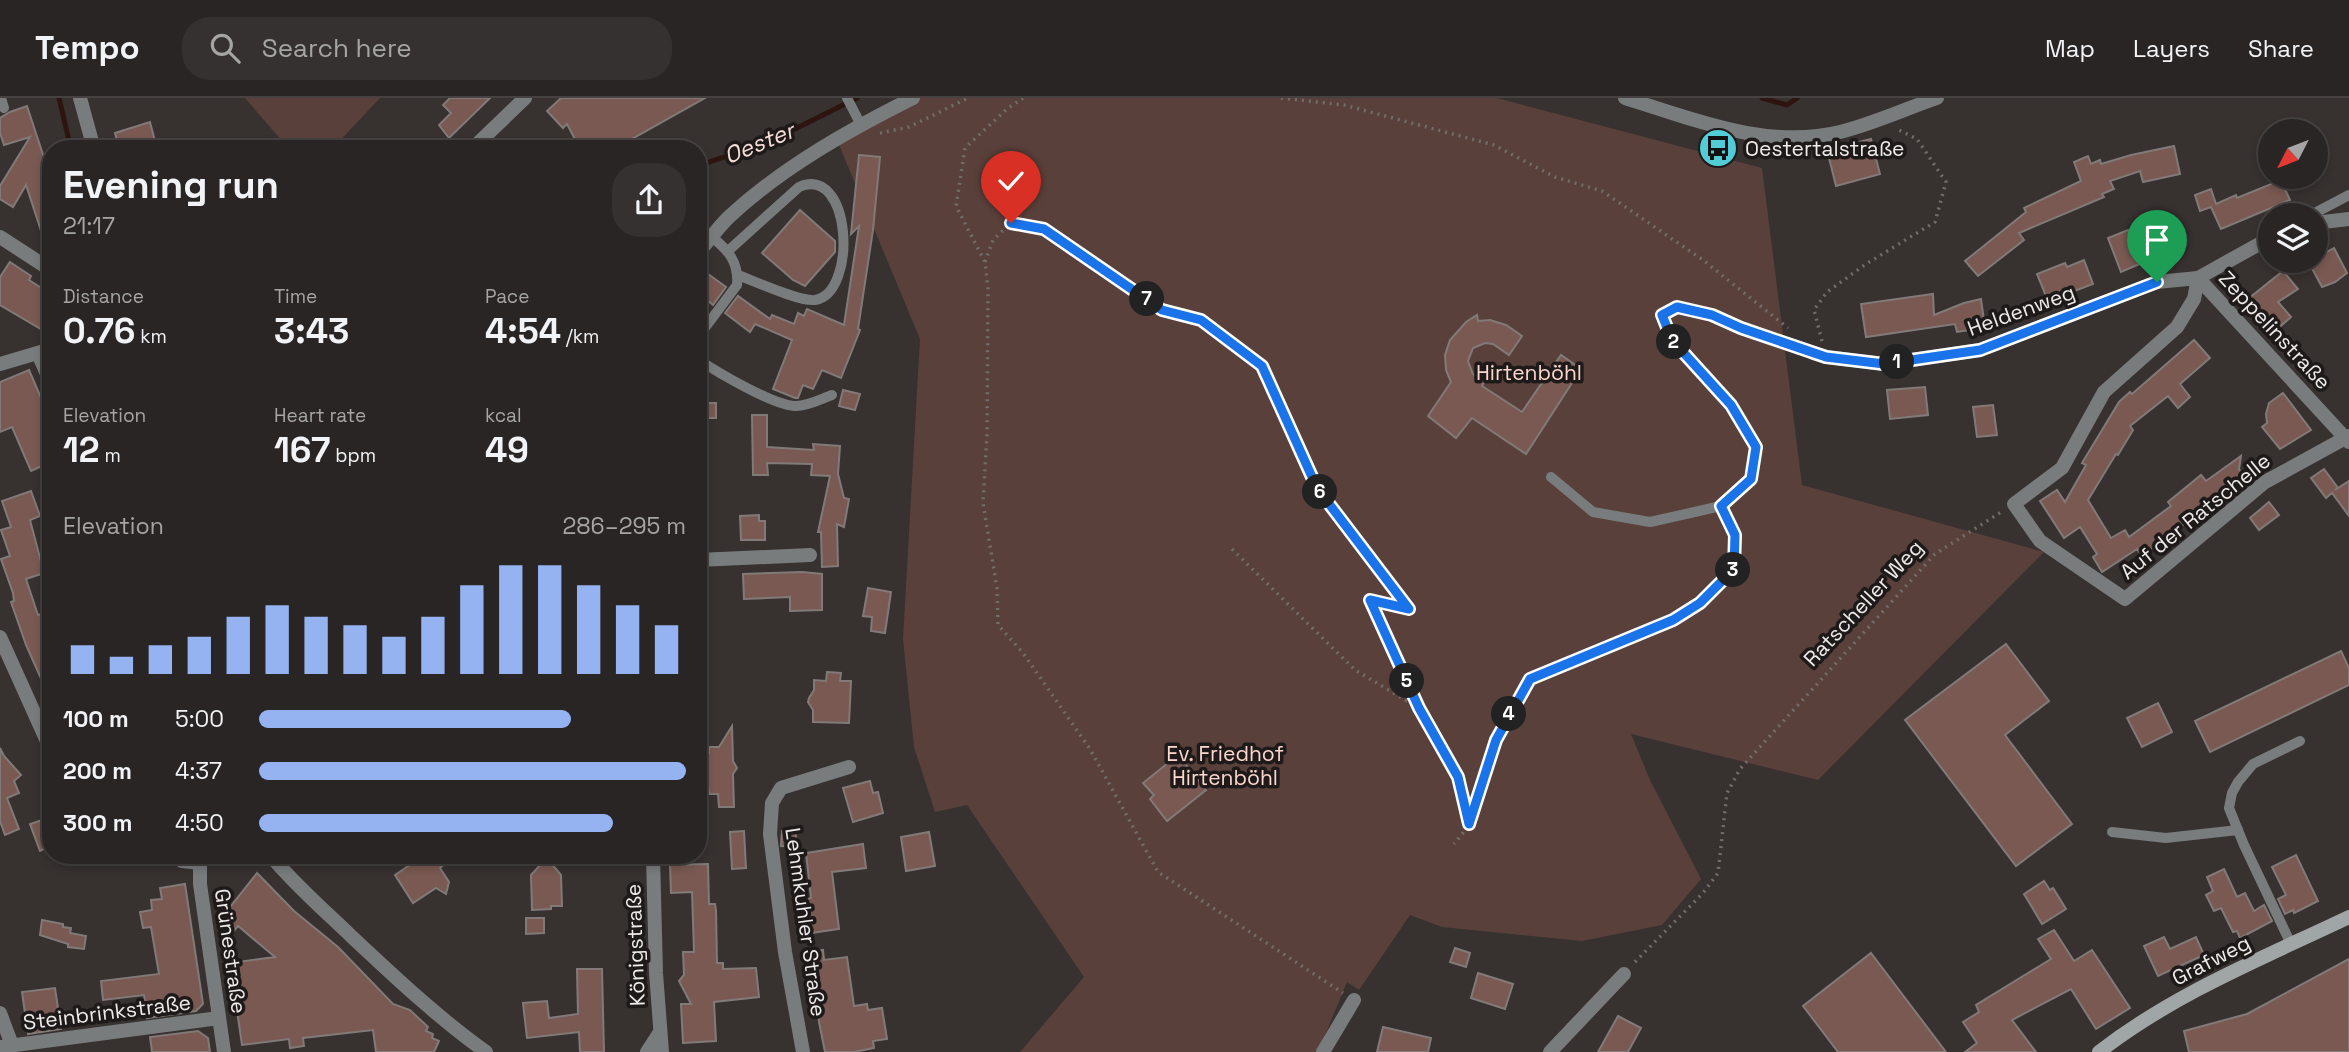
<!DOCTYPE html>
<meta charset="utf-8">
<style>
:root{--surface:#292524;--page:#353131;--text:#f1f3f6;--muted:#a5a5a6;--line:#454241;--accent:#95b2f1}
body{margin:0;font-family:"Space Grotesk",sans-serif;background:var(--page);color:var(--text);height:100vh;display:flex;flex-direction:column;font-size:26px;white-space:nowrap}
*{box-sizing:border-box;margin:0}
p{font-size:23px;color:var(--muted)}
.icon{flex:none;width:38px;height:38px;fill:none;stroke:currentColor;stroke-width:2;stroke-linecap:round;stroke-linejoin:round}
.map{position:relative;flex:1;overflow:hidden}
.drawer{position:absolute;left:42px;top:42px;width:665px;height:724px;display:flex;flex-direction:column;background:var(--surface);border-radius:28px;box-shadow:0 4px 10px #0003,0 0 0 2px var(--line)}
.drawer>*{flex:none}
.needle{width:46px;rotate:228deg}
.fabs{position:absolute;left:2258px;top:21px;display:grid;gap:14px}
.fabs a{display:grid;place-items:center;width:70px;height:70px;border-radius:50%;background:var(--surface);box-shadow:0 4px 10px #0003,0 0 0 2px var(--line);font-size:35px}
.pin{position:absolute;display:grid;place-items:center;width:60px;height:60px;color:#fff;margin:-72px -30px;border-radius:50% 50% 50% 0;rotate:-45deg;box-shadow:0 0 7px #0007}
.pin .icon{rotate:45deg}
.km{position:absolute;width:35px;height:35px;margin:-18px;border-radius:50%;background:#222;color:#fff;font-size:19px;line-height:35px;text-align:center}
.round{display:grid;place-items:center;flex:none;width:74px;height:74px;border-radius:28px;background:var(--page)}
.summary{display:flex;align-items:center;justify-content:space-between;height:119px;padding:0 21px}
h1{font-size:38px;font-weight:800;line-height:52px}
.figures{display:grid;grid-template-columns:repeat(3,1fr);gap:10px;height:119px;padding:7px 21px}
.figures div{display:grid;align-content:center}
.figures b{font-size:35px;font-weight:800}
.figures small{font-size:19px;font-weight:400}
.figures p{font-size:19px}
.chart{height:196px;padding:14px 21px}
.chart p{display:flex;justify-content:space-between}
.chart svg{width:100%;height:126px;margin-top:7px;stroke:var(--accent);stroke-width:6}
ul{padding:0 21px;list-style:none;font-size:23px}
li{display:grid;grid-template-columns:112px 84px 1fr;align-items:center;height:52px}
li i{height:18px;border-radius:9px;background:var(--accent)}
header{display:flex;align-items:center;gap:42px;box-sizing:border-box;height:98px;padding:0 35px;background:var(--surface);border-bottom:2px solid var(--line)}
header strong{font-size:33px}
nav{display:flex;gap:38px;margin-inline-start:auto;font-size:24px}
.search{width:490px;height:63px;background:var(--page);display:flex;align-items:center;gap:18px;box-sizing:border-box;padding:0 24px;border-radius:28px;color:var(--muted);font-size:26px}
.map>svg:first-child{display:block}
</style>
<header>
<strong>Tempo</strong>
<div class="search"><svg class="icon" aria-label="search" viewBox="0 0 24 24"><circle cx="10" cy="10" r="6"/><path d="M15 15l6 6"/></svg>Search here</div>
<nav><a>Map</a><a>Layers</a><a>Share</a></nav>
</header>
<div class="map">
<svg width="2349" height="954" viewBox="0 0 2349 954">
<rect width="100%" height="100%" fill="#373130"/>
<g fill="#5a403a">
<polygon points="245,0 380,0 332,51 289,51"/>
<polygon points="913,0 1497,0 1762,70 1802,387 2044,454 1818,682 1631,636 1650,682 1701,781 1662,827 1582,843 1442,829 1410,817 1359,892 1347,884 1318,954 1020,954 1084,879 967,707 935,714 914,649 903,541 920,241 837,42"/>
</g>
<g fill="none" stroke-linecap="round" stroke-linejoin="round">
<g stroke="#2e140e" stroke-width="5">
<polyline points="59,0 71,51"/>
<polyline points="1762,0 1787,7 1797,0"/>
<polyline points="698,68 773,42 857,0"/>
</g>
</g>
<g fill="#795951" stroke="#817a78" stroke-width="2">
<polygon points="450,0 490,0 449,40 439,27 451,15 443,7"/>
<polygon points="561,0 705,0 614,51 580,51 567,26 563,30 547,13"/>
<polygon points="27,8 51,81 51,153 48,154 26,87 13,109 0,101 0,88 30,39 4,47 0,35 0,20 10,14"/>
<polygon points="150,24 157,51 119,51 115,35"/>
<polygon points="1871,41 1880,76 1836,88 1827,52"/>
<polygon points="2174,48 2180,76 2143,84 2140,73 2110,83 2114,91 2102,96 2104,99 2019,135 2024,142 1978,178 1965,163 2026,114 2024,110 2081,83 2074,64 2088,58 2091,66 2100,62 2101,66 2131,57"/>
<polygon points="859,57 880,59 873,132 858,231 860,232 841,280 822,272 813,291 803,287 798,300 795,300 773,291 792,242 755,226 750,234 725,215 738,198 770,221 772,217 794,226 798,215 804,218 807,211 844,227 859,128 851,136"/>
<polygon points="2281,82 2290,102 2221,131 2211,109 2200,113 2195,97 2211,91 2216,106 2236,97 2237,100"/>
<polygon points="800,112 835,143 835,154 805,188 793,182 762,155"/>
<polygon points="2172,126 2182,148 2121,174 2108,140 2128,132 2132,142"/>
<polygon points="2334,150 2347,175 2335,184 2322,189 2308,163 2315,163 2315,160"/>
<polygon points="2084,162 2093,186 2048,203 2037,176 2065,165 2067,169"/>
<polygon points="10,164 31,178 29,182 51,196 51,222 44,233 0,207 0,179"/>
<polygon points="2283,173 2298,191 2278,204 2291,219 2275,233 2248,201"/>
<polygon points="708,176 726,189 713,207 707,202 698,212 698,189"/>
<polygon points="1933,196 1934,217 1964,205 1981,201 1985,230 1957,234 1955,226 1866,239 1861,206"/>
<polygon points="1477,217 1478,223 1490,222 1506,227 1522,238 1509,257 1493,246 1485,245 1473,250 1468,263 1473,276 1484,284 1482,288 1522,314 1561,257 1581,271 1526,356 1472,320 1456,340 1428,318 1451,284 1446,272 1445,257 1450,242 1466,224"/>
<polygon points="2194,242 2210,260 2180,286 2190,299 2178,310 2168,298 2130,328 2133,332 2118,357 2116,356 2088,402 2111,440 2125,432 2129,439 2171,408 2168,404 2201,377 2206,383 2241,358 2239,371 2245,380 2142,458 2137,451 2102,474 2093,459 2097,456 2080,429 2064,440 2040,403 2057,392 2065,404 2086,367 2082,365 2119,304 2130,294 2132,296"/>
<polygon points="29,272 51,323 51,364 31,373 12,329 0,334 0,284"/>
<polygon points="1925,289 1928,317 1890,321 1887,292"/>
<polygon points="843,292 860,296 855,312 839,308"/>
<polygon points="2283,295 2311,332 2280,351 2262,329 2267,325 2266,316 2269,305"/>
<rect x="698" y="305" width="18" height="15"/>
<polygon points="1993,307 1997,337 1977,339 1973,309"/>
<polygon points="752,317 767,317 767,349 814,352 813,346 840,348 838,376 844,400 849,401 844,429 837,426 838,468 822,469 821,434 818,434 830,378 811,377 812,366 767,365 768,377 753,377"/>
<polygon points="2324,371 2338,390 2335,392 2349,383 2349,418 2332,395 2326,400 2311,380"/>
<polygon points="31,393 40,418 30,422 44,475 26,481 38,517 51,513 51,603 26,547 11,504 14,503 13,495 1,461 10,458 1,432 11,429 2,403"/>
<polygon points="2269,404 2279,417 2259,432 2250,420"/>
<polygon points="759,417 759,423 765,423 765,442 741,442 740,418"/>
<polygon points="802,474 822,476 822,512 790,513 790,499 744,501 743,476"/>
<polygon points="868,490 891,494 885,535 871,533 872,519 863,518"/>
<polygon points="2006,546 2049,603 2005,637 2072,726 2016,768 1905,622"/>
<polygon points="2341,553 2349,570 2349,587 2210,654 2195,623"/>
<polygon points="827,574 841,575 840,583 851,583 849,625 813,624 813,612 808,604 809,600 814,592 814,582 826,583"/>
<polygon points="2158,605 2172,634 2142,649 2127,620"/>
<polygon points="732,628 733,663 737,670 733,676 734,709 719,709 718,696 709,696 706,660 707,655 709,655 709,649 719,649"/>
<polygon points="0,650 4,658 21,677 14,683 19,695 7,700 19,731 5,737 0,723"/>
<polygon points="1178,657 1206,692 1167,723 1150,701 1154,697 1143,685"/>
<polygon points="870,683 873,695 878,694 883,715 853,724 843,690"/>
<polygon points="51,719 51,748 40,753 30,726"/>
<polygon points="744,733 746,770 732,771 730,734"/>
<polygon points="782,733 795,734 798,749 781,748"/>
<polygon points="929,734 935,768 906,773 901,739"/>
<polygon points="863,746 866,770 832,774 839,831 811,835 807,801 811,800 806,755"/>
<polygon points="2296,757 2318,803 2294,815 2293,812 2285,816 2278,801 2286,797 2272,769"/>
<polygon points="423,758 437,758 443,767 440,770 449,784 446,796 436,790 413,805 395,777"/>
<polygon points="542,765 551,765 561,777 562,808 551,808 551,811 532,812 531,777"/>
<polygon points="708,766 709,806 715,806 716,812 717,865 723,865 723,871 756,870 759,899 714,904 716,943 683,945 681,906 691,906 679,883 684,877 683,854 694,854 692,794 671,795 670,767"/>
<polygon points="2224,771 2237,799 2245,795 2254,813 2264,807 2272,823 2240,840 2237,833 2233,834 2221,810 2214,813 2206,797 2213,793 2207,779"/>
<polygon points="257,775 294,813 338,849 393,906 410,912 428,929 426,933 433,936 432,940 439,943 434,954 376,954 373,932 303,940 304,948 290,950 289,941 242,947 230,865 275,859 238,828 227,841 223,818"/>
<polygon points="2044,783 2050,792 2053,790 2066,811 2042,826 2024,796"/>
<polygon points="185,786 203,906 196,913 147,920 144,897 103,902 101,883 159,876 151,829 143,830 140,814 152,812 151,802 162,801 160,790"/>
<polygon points="526,820 544,820 544,835 526,836"/>
<polygon points="42,822 63,826 63,829 71,830 70,835 86,838 84,851 68,849 68,846 40,837"/>
<polygon points="2054,832 2074,863 2092,852 2130,910 2096,931 2071,891 2012,922 2036,954 1965,954 1977,945 1963,924 1979,914 1976,907 2051,861 2038,841"/>
<polygon points="2164,839 2170,851 2196,839 2204,857 2158,878 2144,848"/>
<polygon points="1455,850 1470,855 1466,869 1450,864"/>
<polygon points="823,852 824,862 847,859 854,908 867,906 868,912 882,910 887,941 873,943 874,950 854,954 825,954 819,924 818,913 822,913 817,877 812,874 809,854"/>
<polygon points="1871,855 1946,954 1838,954 1803,908"/>
<polygon points="2349,861 2349,954 2189,954 2184,933 2247,916"/>
<polygon points="577,871 602,871 604,954 580,954 579,934 527,940 523,905 547,903 549,920 578,916"/>
<polygon points="1478,875 1513,886 1505,911 1471,900"/>
<polygon points="55,890 61,931 28,936 22,894"/>
<polygon points="1618,918 1641,930 1628,954 1598,954"/>
<polygon points="1383,929 1431,940 1428,954 1377,954"/>
<polygon points="198,933 208,940 210,954 152,954 150,939"/>
</g>
<g fill="none" stroke-linecap="round" stroke-linejoin="round">
<g stroke="#726c6b" stroke-width="3.5" stroke-dasharray="2 5" stroke-linecap="butt">
<polyline points="1023,0 1007,11 965,50 956,108 985,164 988,191 987,337 983,405 997,490 998,527 1023,555 1090,651 1158,774 1343,895"/>
<polyline points="1281,0 1344,7 1494,47 1555,79 1602,93 1703,162 1788,230"/>
<polyline points="880,35 909,29 968,0"/>
<polyline points="985,164 993,142 1011,125 1044,131 1162,212 1201,222 1262,269 1317,390 1409,511 1370,502 1419,610 1458,679 1470,726 1454,746"/>
<polyline points="1822,243 1814,212 1827,194 1866,166 1935,124 1946,84 1917,41 1897,31"/>
<polyline points="1232,451 1355,572 1417,609"/>
<polyline points="1470,724 1496,642 1530,581 1673,522 1700,505 1734,470 1735,437 1726,419"/>
<polyline points="1635,864 1703,795 1718,775 1727,695 1740,671 1935,456 2001,414"/>
</g>
<g stroke="#797c7d" stroke-width="10">
<polyline points="1,0 4,10"/>
<polyline points="847,0 861,27"/>
<polyline points="2311,117 2349,97"/>
<path d="M728,153L799,89C852,66 858,195 815,202C800,204 754,183 738,177"/>
<path d="M698,239L737,187C739,164 728,152 712,139"/>
<polyline points="36,256 51,290"/>
<path d="M698,261C715,273 776,309 796,308C808,308 821,301 832,297"/>
<polyline points="1551,379 1593,414 1650,424 1721,408 1751,381 1756,349 1731,307 1672,242 1662,217 1677,209 1712,217 1741,230 1813,255"/>
<polyline points="2112,734 2166,740 2238,732"/>
<polyline points="2291,846 2244,747 2229,710 2232,695 2238,684 2253,666 2300,643"/>
</g>
<g stroke="#797c7d" stroke-width="14">
<polyline points="472,51 525,0"/>
<polyline points="2315,125 2349,121"/>
<polyline points="0,139 51,172"/>
<path d="M698,155C709,143 718,129 730,118C783,69 849,32 913,0"/>
<polyline points="2198,180 2194,201 2177,229 2104,294 2062,370 2014,406 2040,443 2125,501 2265,384 2349,338"/>
<polyline points="2198,180 2349,344"/>
<polyline points="1813,255 1826,259 1884,266 1980,252 2157,184 2198,180 2270,140"/>
<polyline points="0,266 51,251"/>
<polyline points="698,462 810,457"/>
<polyline points="0,539 51,652"/>
<polyline points="174,758 182,763 200,765"/>
<polyline points="202,758 200,765 200,786 224,954"/>
<polyline points="653,758 656,875 662,954"/>
<polyline points="0,915 12,947"/>
<polyline points="0,949 219,920"/>
<polyline points="647,954 660,934"/>
<polyline points="803,954 785,854 770,736 772,705 781,690 849,669"/>
<polyline points="1323,954 1354,902"/>
<polyline points="1550,954 1624,876"/>
</g>
<g stroke="#797c7d" stroke-width="14">
<polyline points="80,0 94,51"/>
<path d="M1625,0C1693,21 1767,52 1840,34C1873,26 1905,11 1937,0"/>
<path d="M271,758C295,787 324,812 351,838C395,879 437,919 486,954"/>
</g>
<path stroke="#a0a6a6" stroke-width="14" d="M2099,954C2175,895 2263,860 2349,819"/>
</g>
<g fill="none" stroke-linecap="round" stroke-linejoin="round">
<defs>
<polyline id="route" points="1011,125 1044,131 1162,212 1201,222 1262,268 1317,390 1409,511 1370,502 1419,610 1458,679 1469,726 1496,642 1530,581 1673,522 1700,505 1734,471 1735,437 1721,408 1751,381 1756,349 1731,307 1672,242 1662,217 1677,209 1712,217 1741,230 1826,259 1884,266 1980,252 2157,184"/>
</defs>
<use href="#route" stroke="#fff" stroke-width="14"/>
<use href="#route" stroke="#1a73e8" stroke-width="9"/>
</g>
<defs>
<symbol id="bus-disc" viewBox="-11 -11 22 22"><circle r="9.5" fill="#52ccd6" stroke="#1d1a19"/><path d="M-5-6H5V4H4V6H2V4H-2V6H-4V4H-5ZM-3.5-4V0h7V-4ZM-3.5 1.2v1.5H-2V1.2ZM2 1.2v1.5H3.5V1.2Z" fill="#111"/></symbol>
</defs>
<g fill-rule="evenodd">
<use href="#bus-disc" x="1696" y="28" width="44" height="44"/>
</g>
<g text-anchor="middle" dominant-baseline="central" stroke-width="7" stroke-linejoin="round" paint-order="stroke">
<g font-size="21" fill="#efebea" stroke="#1d1a19" text-anchor="start">
<text x="1745" y="50">Oestertalstraße</text>
</g>
<g font-size="21" fill="#efebea" stroke="#1d1a19">
<text transform="translate(2021 212) rotate(-20)">Heldenweg</text>
<text transform="translate(2275 232) rotate(47)">Zeppelinstraße</text>
<text transform="translate(2195 418) rotate(-39)">Auf der Ratschelle</text>
<text transform="translate(1863 505) rotate(-47)">Ratscheller Weg</text>
<text transform="translate(806 824) rotate(82)">Lehmkuhler Straße</text>
<text transform="translate(635 847) rotate(-92)">Königstraße</text>
<text transform="translate(231 853) rotate(82)">Grünestraße</text>
<text transform="translate(2211 862) rotate(-27)">Grafweg</text>
<text transform="translate(107 914) rotate(-7)">Steinbrinkstraße</text>
</g>
<g font-size="21" fill="#fdd7ce" stroke="#1d1a19">
<text x="1529" y="274">Hirtenböhl</text>
<text x="1225" y="655">Ev. Friedhof<tspan x="1225" dy="24">Hirtenböhl</tspan></text>
</g>
<g font-size="23" font-style="italic" fill="#f8ded8" stroke="#1d1a19">
<text transform="translate(759 45) rotate(-22)">Oester</text>
</g>
</g>
</svg>
<div class="fabs">
<a><svg class="needle" viewBox="-14 -14 28 28"><path d="M0-13l5 13h-10z" fill="#e53935"/><path d="M0 13l5-13h-10z" fill="#a5a5a6"/></svg></a>
<a><svg class="icon" aria-label="layers" viewBox="0 0 24 24"><path d="M12 4l9 5-9 5-9-5zM3 14l9 5 9-5"/></svg></a>
</div>
<div class="pin" style="left:2157px;top:184px;background:#1e9e55"><svg class="icon" aria-label="arrive" viewBox="0 0 24 24"><path d="M6 21V4h12l-3 4 3 4H6"/></svg></div>
<div class="pin" style="left:1011px;top:125px;background:#d93025"><svg class="icon" aria-label="check" viewBox="0 0 24 24"><path d="M5 12l5 5 9-10"/></svg></div>
<b class="km" style="left:1897px;top:264px">1</b>
<b class="km" style="left:1674px;top:244px">2</b>
<b class="km" style="left:1733px;top:472px">3</b>
<b class="km" style="left:1509px;top:616px">4</b>
<b class="km" style="left:1407px;top:583px">5</b>
<b class="km" style="left:1320px;top:394px">6</b>
<b class="km" style="left:1147px;top:201px">7</b>
<section class="drawer">
<div class="summary"><div><h1>Evening run</h1><p>21:17</p></div><a class="round"><svg class="icon" aria-label="share" viewBox="0 0 24 24"><path d="M12 15V3M7 8l5-5 5 5M5 13v7h14v-7"/></svg></a></div>
<div class="figures">
<div><p>Distance</p><b>0.76<small> km</small></b></div>
<div><p>Time</p><b>3:43</b></div>
<div><p>Pace</p><b>4:54<small> /km</small></b></div>
</div>
<div class="figures">
<div><p>Elevation</p><b>12<small> m</small></b></div>
<div><p>Heart rate</p><b>167<small> bpm</small></b></div>
<div><p>kcal</p><b>49</b></div>
</div>
<div class="chart"><p><span>Elevation</span>286–295 m</p>
<svg viewBox="0 0 160 44" preserveAspectRatio="none"><path d="M5 44V34M15 44V38M25 44V34M35 44V31M45 44V24M55 44V20M65 44V24M75 44V27M85 44V31M95 44V24M105 44V13M115 44V6M125 44V6M135 44V13M145 44V20M155 44V27"/></svg>
</div>
<ul>
<li><b>100 m</b>5:00<i style="width:73%"></i></li>
<li><b>200 m</b>4:37<i style="width:100%"></i></li>
<li><b>300 m</b>4:50<i style="width:83%"></i></li>
</ul>
</section>
</div>
